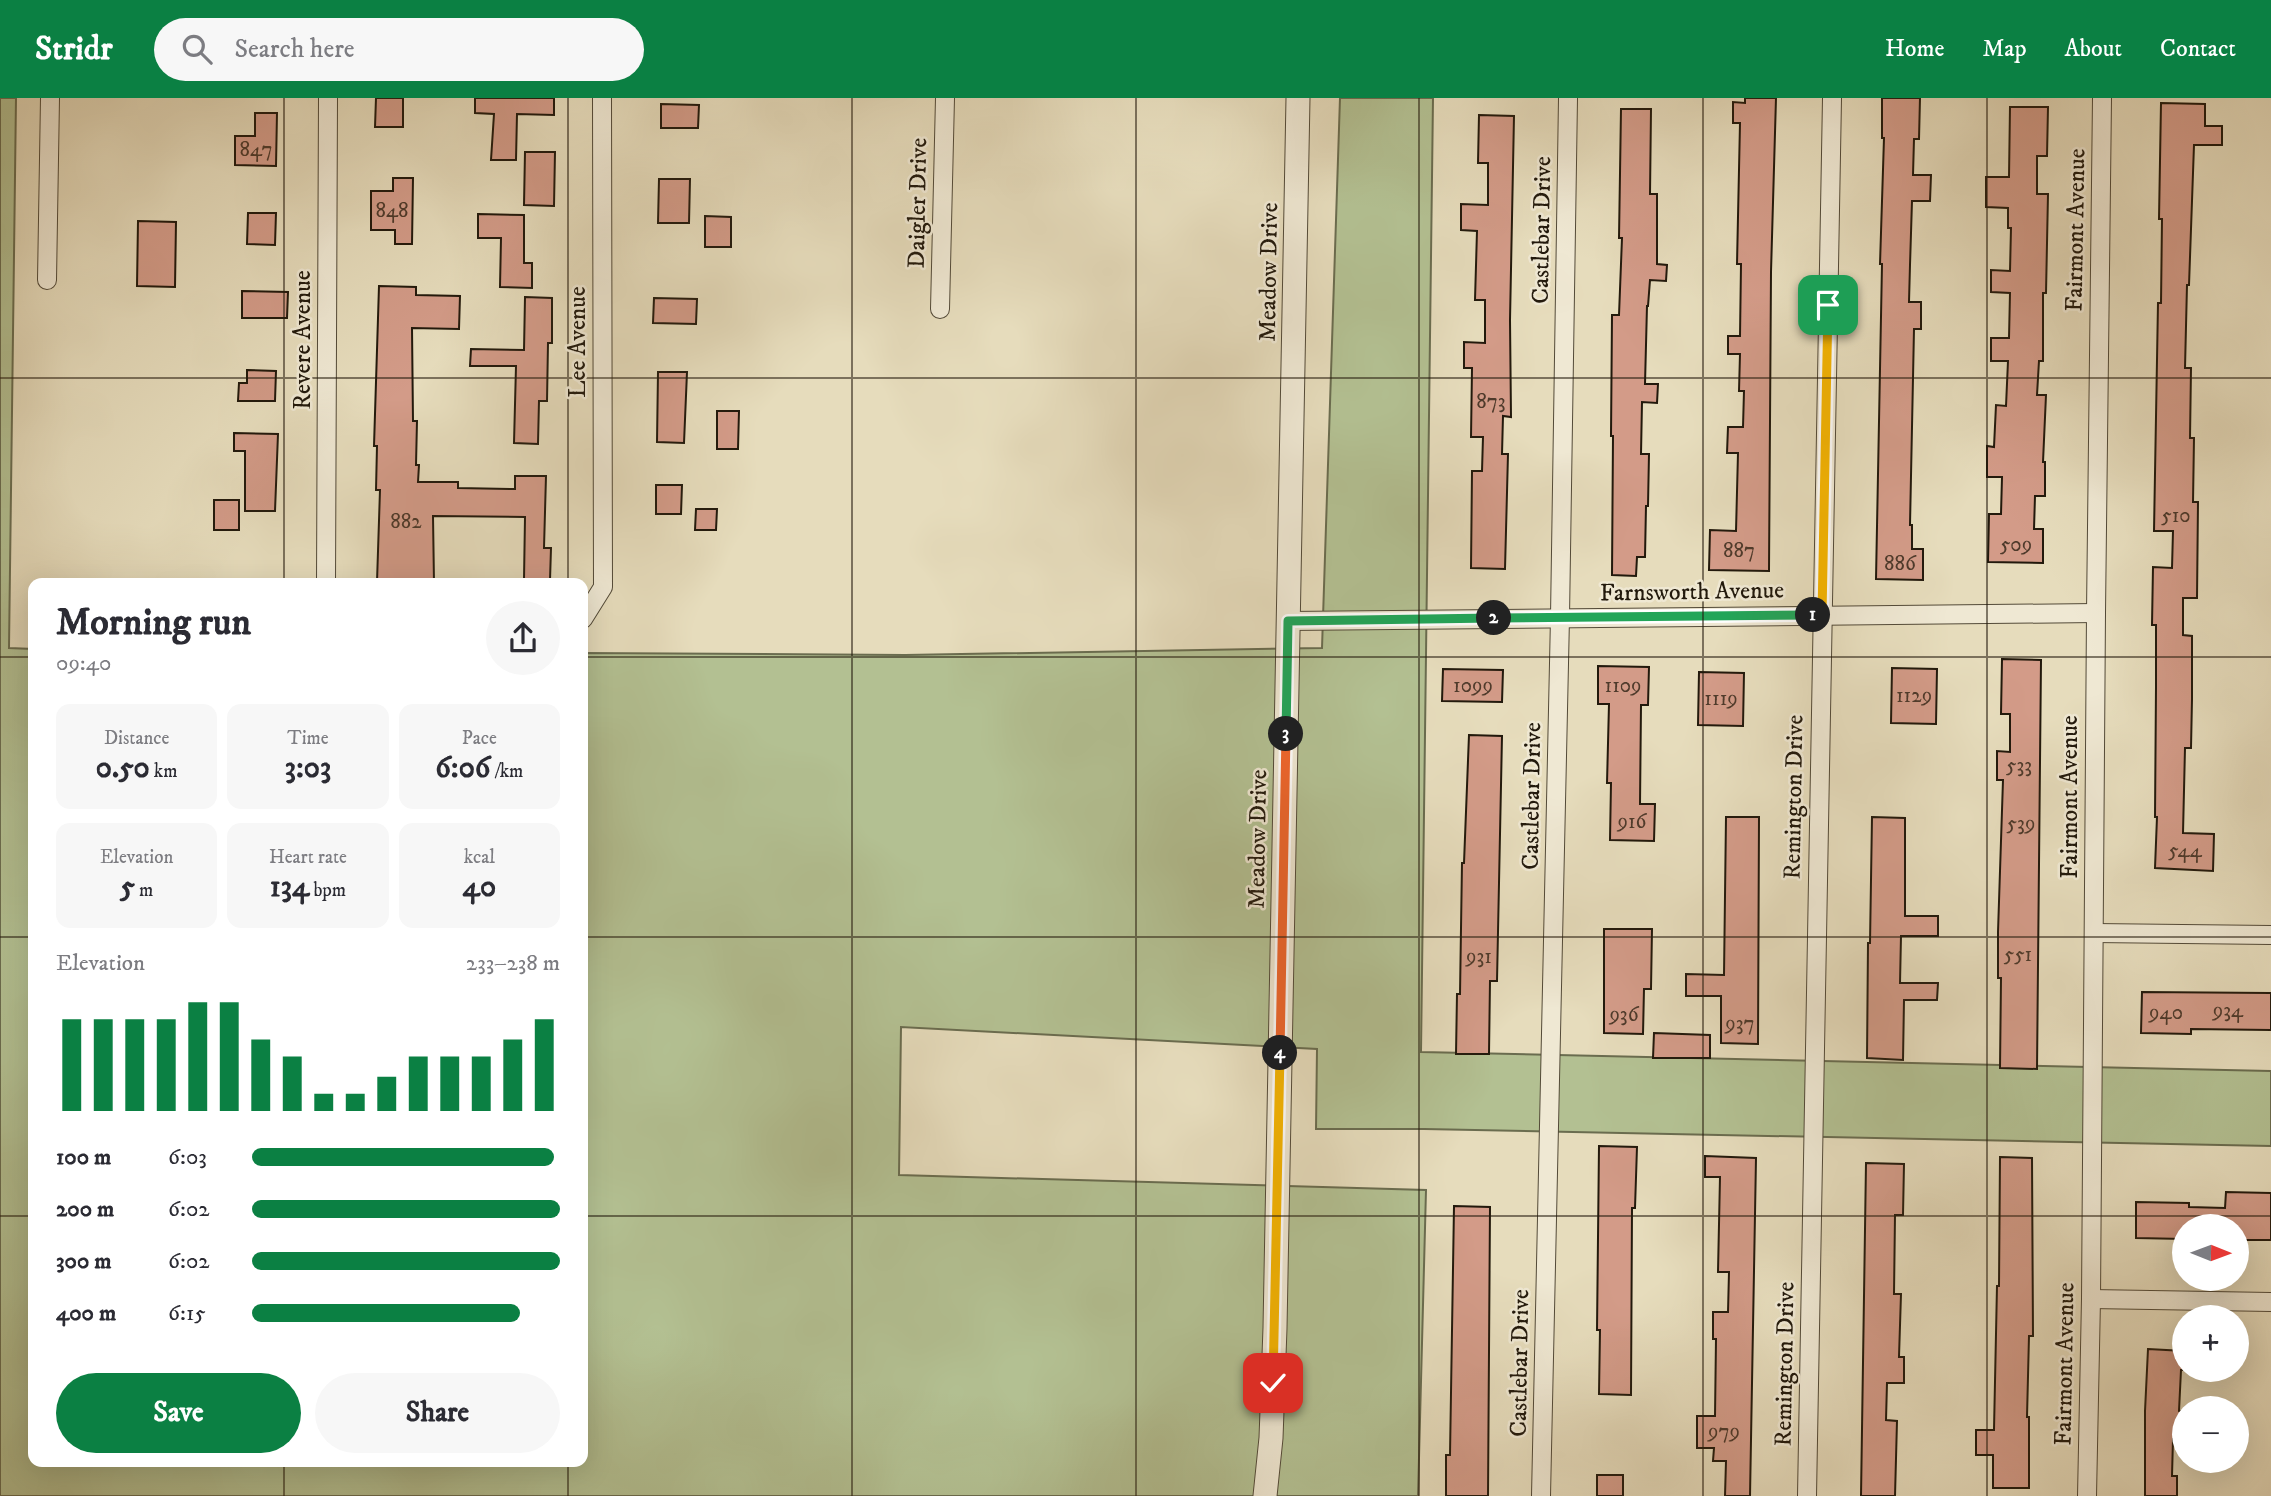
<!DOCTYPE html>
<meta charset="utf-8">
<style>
:root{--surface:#fff;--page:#f7f7f7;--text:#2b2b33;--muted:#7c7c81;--accent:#0b8043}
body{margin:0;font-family:"IM FELL DW Pica",serif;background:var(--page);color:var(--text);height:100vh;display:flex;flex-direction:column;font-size:26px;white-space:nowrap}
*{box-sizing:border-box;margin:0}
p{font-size:23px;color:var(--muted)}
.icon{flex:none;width:38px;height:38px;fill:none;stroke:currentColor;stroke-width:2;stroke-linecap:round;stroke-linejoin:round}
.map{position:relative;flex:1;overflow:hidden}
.side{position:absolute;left:28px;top:480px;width:560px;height:889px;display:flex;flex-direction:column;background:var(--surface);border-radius:14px;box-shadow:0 7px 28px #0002}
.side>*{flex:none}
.needle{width:46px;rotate:91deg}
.controls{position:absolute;left:2172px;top:1116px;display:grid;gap:14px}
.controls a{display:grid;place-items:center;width:77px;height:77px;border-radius:50%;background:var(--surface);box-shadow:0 7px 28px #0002;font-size:35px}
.pin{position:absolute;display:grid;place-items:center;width:60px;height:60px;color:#fff;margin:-30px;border-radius:14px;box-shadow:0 4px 10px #0006}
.km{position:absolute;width:35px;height:35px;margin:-18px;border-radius:50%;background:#222;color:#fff;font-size:19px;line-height:35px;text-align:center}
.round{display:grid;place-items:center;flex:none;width:74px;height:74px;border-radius:37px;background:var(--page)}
.headline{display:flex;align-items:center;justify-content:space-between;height:119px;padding:0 28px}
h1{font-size:38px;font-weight:700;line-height:52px}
.figures{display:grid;grid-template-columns:repeat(3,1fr);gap:10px;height:119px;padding:7px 28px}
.figures div{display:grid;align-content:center;border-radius:14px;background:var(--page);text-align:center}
.figures b{font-size:30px;font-weight:700}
.figures small{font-size:19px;font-weight:400}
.figures p{font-size:19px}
.chart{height:196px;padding:14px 28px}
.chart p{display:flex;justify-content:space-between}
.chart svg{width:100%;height:126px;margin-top:7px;stroke:var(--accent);stroke-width:6}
.primary-button{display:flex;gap:14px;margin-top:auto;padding:14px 28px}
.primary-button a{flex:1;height:80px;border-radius:42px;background:var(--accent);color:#fff;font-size:28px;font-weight:700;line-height:80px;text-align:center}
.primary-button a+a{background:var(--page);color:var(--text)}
ul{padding:0 28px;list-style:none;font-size:23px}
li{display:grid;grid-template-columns:112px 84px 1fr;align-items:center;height:52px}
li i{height:18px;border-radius:9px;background:var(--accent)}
header{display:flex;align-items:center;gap:42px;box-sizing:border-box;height:98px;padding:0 35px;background:var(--accent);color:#fff}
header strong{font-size:33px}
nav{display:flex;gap:38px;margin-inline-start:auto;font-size:24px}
.search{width:490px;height:63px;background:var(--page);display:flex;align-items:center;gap:18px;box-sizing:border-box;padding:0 24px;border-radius:38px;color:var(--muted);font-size:26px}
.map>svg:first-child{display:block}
</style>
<header>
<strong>Stridr</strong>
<div class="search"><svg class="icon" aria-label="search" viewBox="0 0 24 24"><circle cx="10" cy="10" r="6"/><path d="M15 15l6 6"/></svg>Search here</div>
<nav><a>Home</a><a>Map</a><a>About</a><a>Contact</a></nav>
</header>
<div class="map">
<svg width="2271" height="1398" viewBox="0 0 2271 1398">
<rect width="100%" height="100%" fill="#e6dcbc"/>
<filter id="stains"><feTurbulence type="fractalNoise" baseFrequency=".00286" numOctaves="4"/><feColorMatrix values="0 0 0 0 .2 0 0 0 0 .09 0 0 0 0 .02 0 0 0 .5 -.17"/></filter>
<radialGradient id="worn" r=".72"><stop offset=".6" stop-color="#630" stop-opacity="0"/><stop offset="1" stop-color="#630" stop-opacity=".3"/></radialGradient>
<polygon fill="#b3c092" stroke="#6a6c4f" stroke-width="2" points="0,0 16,0 9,550 33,551 33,1363 583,1363 583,555 905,557 1322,550 1340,0 1433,0 1421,954 2271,973 2271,1048 1424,1031 1316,1031 1317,951 901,929 899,1077 1426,1092 1418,1398 0,1398"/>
<g fill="#d39b88" stroke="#22190c" stroke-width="2">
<polygon points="376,0 403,0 403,29 375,29"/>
<polygon points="475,0 554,0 554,17 517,16 516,62 491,62 494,16 475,15"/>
<polygon points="1745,0 1776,0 1771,174 1769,473 1709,472 1710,432 1736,433 1738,355 1727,355 1728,329 1743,329 1744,293 1739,293 1740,256 1728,256 1728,238 1740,238 1741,166 1737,166 1740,25 1733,25 1733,4 1745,5"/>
<polygon points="1882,0 1920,0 1919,41 1914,41 1913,77 1931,77 1930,103 1912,103 1910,167 1909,204 1921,204 1921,231 1914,231 1910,427 1912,427 1912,451 1923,451 1923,482 1876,481 1882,166 1880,166 1884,40 1882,40"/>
<polygon points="2161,5 2205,6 2205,28 2222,28 2222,47 2194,47 2189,187 2187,187 2185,270 2191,270 2190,340 2194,340 2193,404 2198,404 2197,500 2183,500 2183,537 2192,538 2192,601 2191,650 2185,650 2183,735 2214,736 2213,773 2155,770 2157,719 2155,719 2156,589 2156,527 2152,527 2153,469 2172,470 2173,433 2154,433 2158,205 2161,205 2162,121 2159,121"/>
<polygon points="661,6 699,7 698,30 661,30"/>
<polygon points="2010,9 2048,9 2047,58 2037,58 2037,96 2048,96 2046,195 2043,195 2043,263 2039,263 2037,297 2046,297 2043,364 2045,364 2045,398 2035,398 2034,431 2043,431 2043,465 1988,464 1989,416 2001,416 2002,379 1987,379 1987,348 1994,349 1996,307 2006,308 2008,263 1991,263 1991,240 2009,240 2010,195 1991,194 1991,172 2010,173 2011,130 2008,130 2008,110 1986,109 1986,79 2009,79"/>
<polygon points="1621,11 1651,11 1650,96 1657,96 1657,166 1667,167 1666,183 1650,182 1648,208 1647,208 1645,286 1658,286 1657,305 1642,304 1641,356 1649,356 1648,408 1646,408 1645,459 1637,459 1636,478 1612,477 1613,338 1611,338 1612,217 1619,217 1622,140 1619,140"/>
<polygon points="255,15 277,15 276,68 235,67 235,38 255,38"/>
<polygon points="1479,17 1514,18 1510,222 1511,319 1503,318 1502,356 1508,356 1505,471 1471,470 1472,373 1482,373 1483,339 1471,339 1472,270 1464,270 1464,244 1485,245 1485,202 1475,202 1477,133 1461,132 1461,106 1488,107 1488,65 1478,65"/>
<polygon points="525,54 555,54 554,108 524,107"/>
<polygon points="393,80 413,80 412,146 395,146 395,132 371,132 371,93 393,93"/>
<polygon points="659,81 690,81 689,125 658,125"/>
<polygon points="248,115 276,115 275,147 247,146"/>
<polygon points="478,116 524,117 524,165 532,165 532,190 500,189 501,140 478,140"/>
<polygon points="705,118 731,119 731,149 705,149"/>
<polygon points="138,123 176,124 175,189 137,188"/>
<polygon points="379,188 416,189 416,197 460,198 459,231 412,230 413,323 417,323 416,367 419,367 418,384 458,384 458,390 515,391 515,378 546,378 544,450 551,450 550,482 524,482 525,419 433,418 434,485 377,484 380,392 376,392 377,348 374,348"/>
<polygon points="242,193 288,194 287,220 242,220"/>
<polygon points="525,199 552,200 552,245 548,245 547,303 539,303 538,346 514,345 516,268 470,268 471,251 524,252"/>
<polygon points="654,200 697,201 696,226 653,225"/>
<polygon points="247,272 276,273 275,303 238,303 239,285 247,285"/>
<polygon points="658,274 687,274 684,345 657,344"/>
<polygon points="717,313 739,313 738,351 717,351"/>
<polygon points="234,335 278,336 275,413 245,413 245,353 234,353"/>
<polygon points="656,387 682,387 681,416 656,416"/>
<rect x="214" y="402" width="25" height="30"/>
<polygon points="696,411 717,411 716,432 695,432"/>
<polygon points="2002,561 2041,562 2037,971 2000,970 2001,880 1998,880 1998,834 2003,682 1997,682 1997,653 2010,654 2010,616 2001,616"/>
<polygon points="1598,568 1649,569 1648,607 1641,607 1640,706 1655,706 1654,743 1610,742 1611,685 1607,685 1609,606 1598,606"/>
<polygon points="1892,570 1937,571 1936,626 1891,625"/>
<polygon points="1443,571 1503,572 1502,604 1442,603"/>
<polygon points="1699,574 1744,575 1743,628 1698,627"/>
<polygon points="1469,637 1502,638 1497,883 1490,883 1489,956 1456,956 1457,896 1460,896 1462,765 1464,765"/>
<polygon points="1726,719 1759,719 1758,946 1721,945 1721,898 1686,898 1686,876 1724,877"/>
<polygon points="1872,719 1905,720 1905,818 1938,818 1938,838 1901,838 1900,885 1938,885 1937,902 1904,902 1903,962 1867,960 1868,845 1870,845"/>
<polygon points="1604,831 1652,831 1651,891 1644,891 1643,936 1604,935"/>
<polygon points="2142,894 2271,895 2271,932 2191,931 2191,936 2141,935"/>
<polygon points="1654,935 1710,937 1710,960 1653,960"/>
<polygon points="1599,1048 1637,1049 1635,1110 1632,1110 1631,1297 1599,1296 1600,1232 1597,1232"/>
<polygon points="1705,1058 1756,1060 1750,1398 1725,1398 1726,1363 1713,1363 1714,1350 1697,1350 1697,1318 1715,1318 1716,1241 1713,1241 1713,1214 1728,1214 1729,1174 1718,1174 1720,1079 1705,1079"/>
<polygon points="2000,1059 2032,1060 2033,1238 2029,1238 2027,1319 2029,1319 2029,1390 1993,1390 1993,1357 1976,1357 1976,1332 1994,1332 1997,1188 1999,1188"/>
<polygon points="1866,1065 1904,1066 1903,1117 1895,1117 1894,1196 1901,1196 1899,1259 1904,1259 1904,1285 1887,1285 1886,1322 1897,1323 1895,1398 1861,1398"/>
<polygon points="2226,1094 2271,1095 2271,1142 2236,1142 2236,1129 2184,1129 2184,1141 2136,1140 2136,1104 2189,1105 2189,1109 2225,1110"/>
<polygon points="1454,1108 1490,1109 1488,1398 1446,1398 1446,1357 1450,1357"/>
<polygon points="2148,1251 2184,1253 2184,1272 2181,1272 2179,1313 2184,1314 2184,1341 2173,1341 2172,1378 2177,1378 2177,1398 2145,1398 2145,1313"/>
<rect x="1597" y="1377" width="26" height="21"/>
</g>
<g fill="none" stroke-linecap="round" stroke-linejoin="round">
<defs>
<g id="minor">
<polyline points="47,182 50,0"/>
<polyline points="940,211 945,0"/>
<polyline points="326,485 328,0"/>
<polyline points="583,521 603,489 602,0"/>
<polyline points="1288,523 2096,515"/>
<polyline points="2094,835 2271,837"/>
<polyline points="2091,1201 2271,1204"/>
<polyline points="1541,1398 1560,519 1568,0"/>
<polyline points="1807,1398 1832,0"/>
<polyline points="2087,1398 2091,1201 2096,515 2102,0"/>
</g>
<polyline id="tertiary" points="1265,1398 1271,1340 1275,1230 1298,0"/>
</defs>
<use href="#minor" stroke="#534a38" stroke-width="20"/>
<use href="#tertiary" stroke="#534a38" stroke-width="25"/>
<use href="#minor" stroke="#efe8d3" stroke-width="18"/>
<use href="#tertiary" stroke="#efe8d3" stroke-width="23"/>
</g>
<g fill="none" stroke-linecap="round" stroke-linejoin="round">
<defs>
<polyline id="split-1" points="1813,517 1822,517 1828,207"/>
<polyline id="split-2" points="1494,520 1813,517"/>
<polyline id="split-3" points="1286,636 1288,523 1494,520"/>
<polyline id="split-4" points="1280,955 1286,636"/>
<polyline id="split-5" points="1273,1285 1280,955"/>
</defs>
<use href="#split-1" stroke="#fff" stroke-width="14"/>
<use href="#split-2" stroke="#fff" stroke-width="14"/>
<use href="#split-3" stroke="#fff" stroke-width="14"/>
<use href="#split-4" stroke="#fff" stroke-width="14"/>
<use href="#split-5" stroke="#fff" stroke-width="14"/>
<use href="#split-1" stroke="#f5b400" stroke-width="9"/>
<use href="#split-2" stroke="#22a559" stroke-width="9"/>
<use href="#split-3" stroke="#22a559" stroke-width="9"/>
<use href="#split-4" stroke="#f0652b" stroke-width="9"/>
<use href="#split-5" stroke="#f5b400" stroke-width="9"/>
</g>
<path fill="none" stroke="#22190c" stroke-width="2" stroke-opacity="0.55" d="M284,0V485M568,0V485M852,0V1398M1136,0V1398M1419,0V1398M1703,0V1398M1987,0V1398M0,280H2271M0,559H33M583,559H2271M0,839H33M583,839H2271M0,1118H33M583,1118H2271M284,1363V1398M568,1363V1398"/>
<g text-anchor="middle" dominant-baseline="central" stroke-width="5" stroke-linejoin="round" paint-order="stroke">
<g font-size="21" fill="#4e3a2b">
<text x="256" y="52">847</text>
<text x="392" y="113">848</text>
<text x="1491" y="304">873</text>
<text x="2176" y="418">510</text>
<text x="406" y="424">882</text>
<text x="2016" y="447">509</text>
<text x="1739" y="453">887</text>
<text x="1900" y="466">886</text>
<text x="1473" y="588">1099</text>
<text x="1623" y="588">1109</text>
<text x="1914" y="598">1129</text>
<text x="1721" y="601">1119</text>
<text x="2019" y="668">533</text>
<text x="1632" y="724">916</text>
<text x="2021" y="726">539</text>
<text x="2185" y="753">544</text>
<text x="2018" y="857">551</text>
<text x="1479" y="859">931</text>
<text x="2228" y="913">934</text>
<text x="2166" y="915">940</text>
<text x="1624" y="917">936</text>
<text x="1740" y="926">937</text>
<text x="1724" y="1334">979</text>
</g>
<g font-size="24" fill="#22190c" stroke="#efe8d3">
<text transform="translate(918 105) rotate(-89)">Daigler Drive</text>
<text transform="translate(1542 132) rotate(-89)">Castlebar Drive</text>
<text transform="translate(2076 132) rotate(-89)">Fairmont Avenue</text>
<text transform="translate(1269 174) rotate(-89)">Meadow Drive</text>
<text transform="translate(303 242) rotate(-90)">Revere Avenue</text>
<text transform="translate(578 244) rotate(-90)">Lee Avenue</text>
<text transform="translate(1692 494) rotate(-1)">Farnsworth Avenue</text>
<text transform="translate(1532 698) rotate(-89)">Castlebar Drive</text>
<text transform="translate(1794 699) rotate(-89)">Remington Drive</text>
<text transform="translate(2070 699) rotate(-90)">Fairmont Avenue</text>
<text transform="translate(1258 741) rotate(-89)">Meadow Drive</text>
<text transform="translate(1520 1265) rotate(-89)">Castlebar Drive</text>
<text transform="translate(1785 1266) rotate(-89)">Remington Drive</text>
<text transform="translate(2065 1266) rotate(-89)">Fairmont Avenue</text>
</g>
</g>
<rect width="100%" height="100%" filter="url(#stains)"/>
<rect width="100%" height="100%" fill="url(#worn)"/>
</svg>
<div class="controls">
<a><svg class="needle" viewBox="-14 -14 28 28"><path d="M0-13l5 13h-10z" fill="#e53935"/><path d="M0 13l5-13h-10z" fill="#7c7c81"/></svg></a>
<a>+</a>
<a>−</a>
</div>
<div class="pin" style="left:1828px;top:207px;background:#1e9e55"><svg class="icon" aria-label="arrive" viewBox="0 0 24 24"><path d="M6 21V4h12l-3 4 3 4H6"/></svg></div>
<div class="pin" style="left:1273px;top:1285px;background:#d93025"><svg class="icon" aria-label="check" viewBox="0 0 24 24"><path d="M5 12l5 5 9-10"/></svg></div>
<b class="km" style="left:1813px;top:517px">1</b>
<b class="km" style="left:1494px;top:520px">2</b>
<b class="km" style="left:1286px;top:636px">3</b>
<b class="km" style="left:1280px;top:955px">4</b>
<section class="side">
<div class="headline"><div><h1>Morning run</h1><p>09:40</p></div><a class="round"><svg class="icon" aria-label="share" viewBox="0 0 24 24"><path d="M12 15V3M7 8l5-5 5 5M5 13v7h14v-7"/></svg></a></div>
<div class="figures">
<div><p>Distance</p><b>0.50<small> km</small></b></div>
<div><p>Time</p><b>3:03</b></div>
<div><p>Pace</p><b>6:06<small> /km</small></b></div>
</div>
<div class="figures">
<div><p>Elevation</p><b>5<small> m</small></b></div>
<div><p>Heart rate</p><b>134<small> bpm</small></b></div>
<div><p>kcal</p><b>40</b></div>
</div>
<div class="chart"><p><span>Elevation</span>233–238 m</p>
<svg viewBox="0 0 160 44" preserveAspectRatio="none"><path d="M5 44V12M15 44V12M25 44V12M35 44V12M45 44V6M55 44V6M65 44V19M75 44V25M85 44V38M95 44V38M105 44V32M115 44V25M125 44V25M135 44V25M145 44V19M155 44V12"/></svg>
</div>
<ul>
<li><b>100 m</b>6:03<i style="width:98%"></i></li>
<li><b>200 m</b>6:02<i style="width:100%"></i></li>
<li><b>300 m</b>6:02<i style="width:100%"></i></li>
<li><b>400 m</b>6:15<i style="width:87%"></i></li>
</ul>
<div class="primary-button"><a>Save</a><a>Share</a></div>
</section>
</div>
